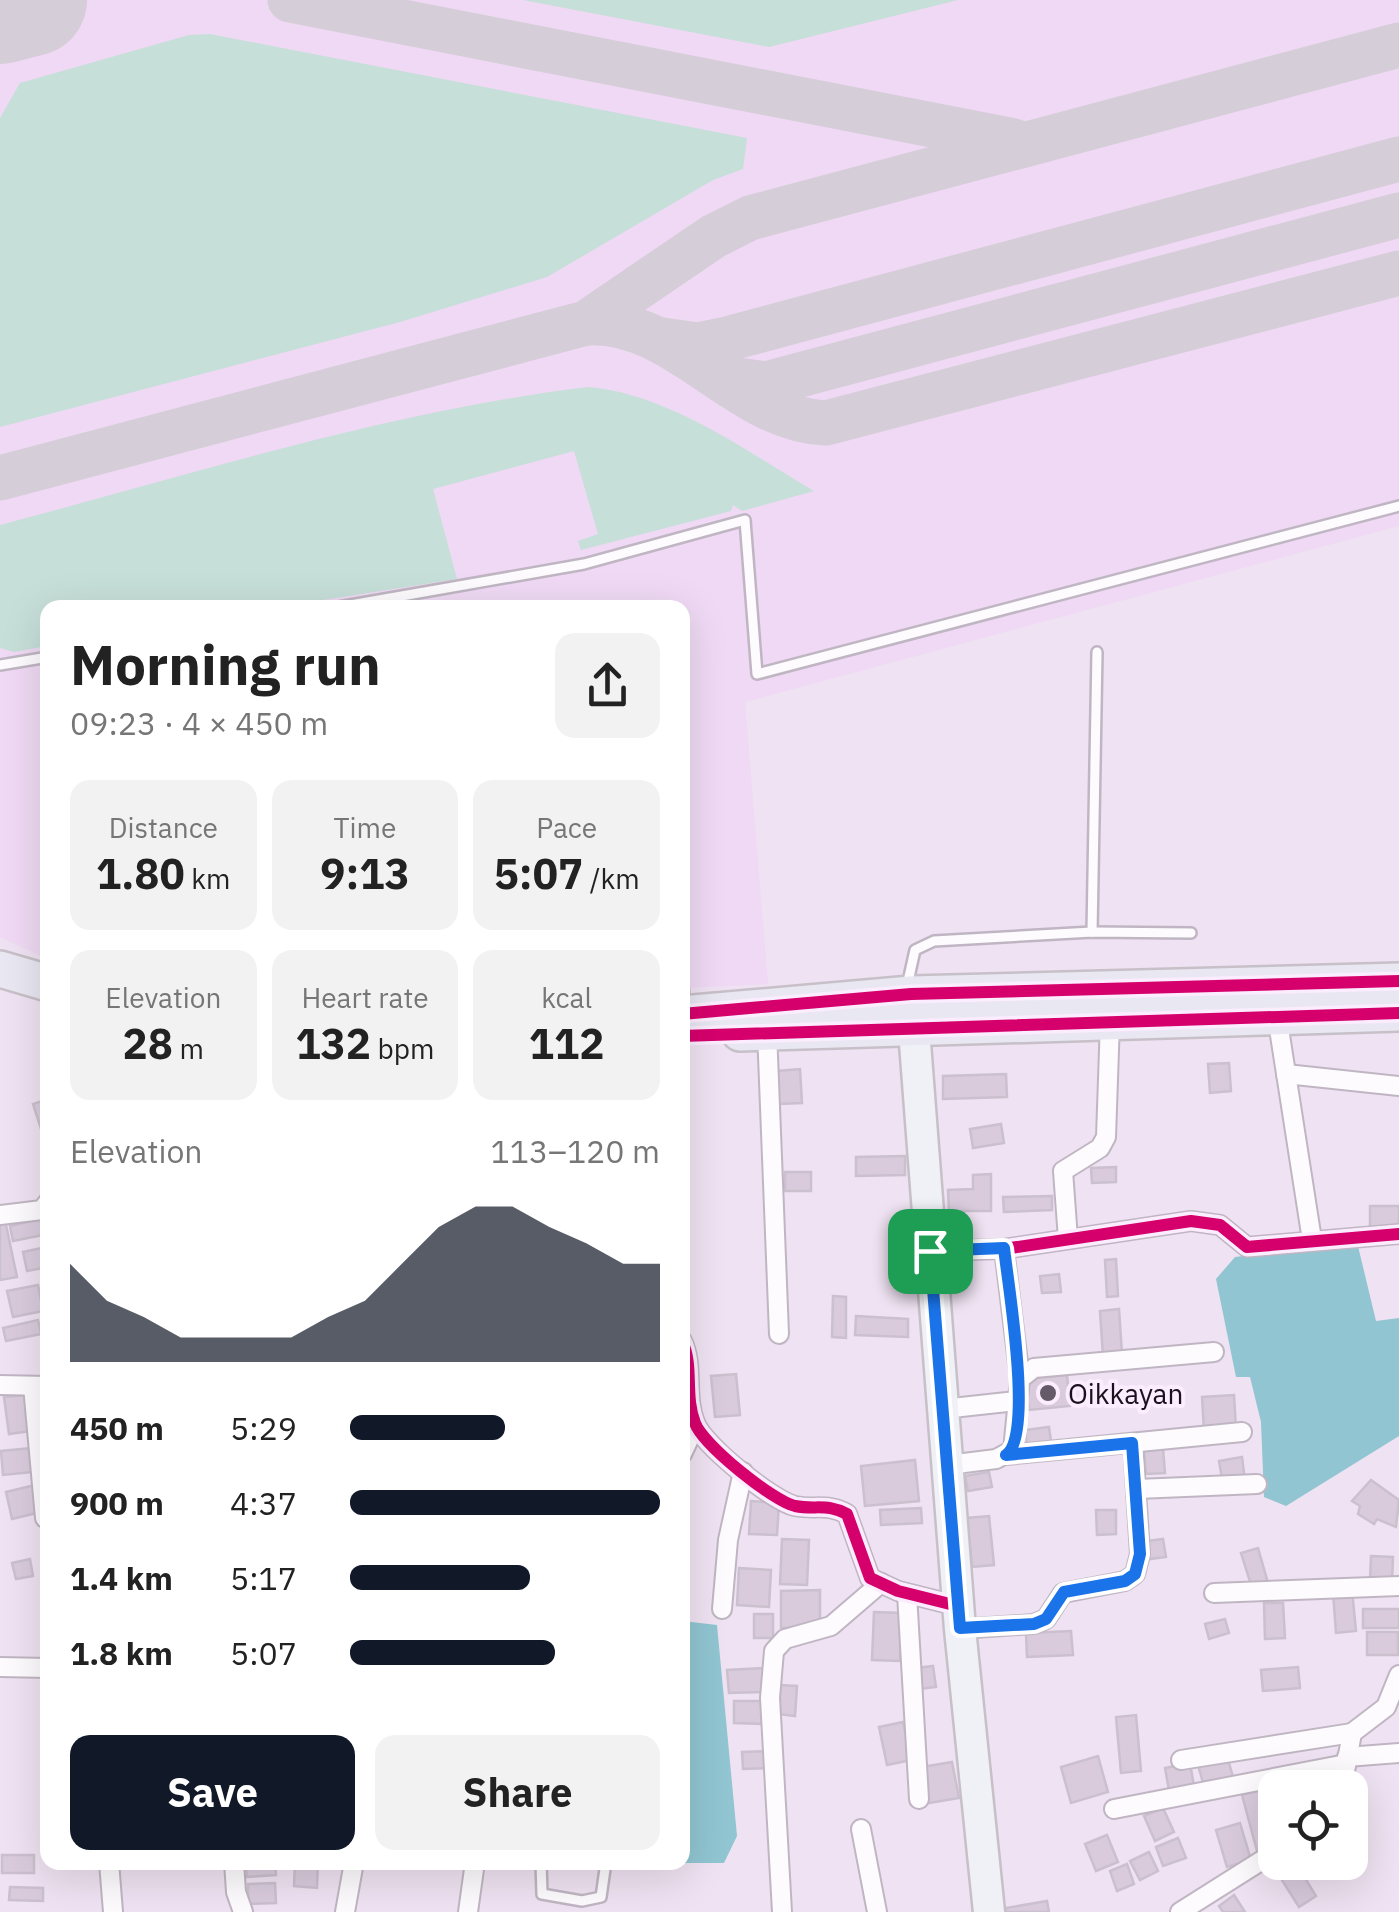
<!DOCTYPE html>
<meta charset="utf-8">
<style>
:root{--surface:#fff;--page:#f2f2f2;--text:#222;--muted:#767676;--accent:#111827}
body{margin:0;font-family:"IBM Plex Sans",sans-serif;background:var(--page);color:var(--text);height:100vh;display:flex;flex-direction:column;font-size:38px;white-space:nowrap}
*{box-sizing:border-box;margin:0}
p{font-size:32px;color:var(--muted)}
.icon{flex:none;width:55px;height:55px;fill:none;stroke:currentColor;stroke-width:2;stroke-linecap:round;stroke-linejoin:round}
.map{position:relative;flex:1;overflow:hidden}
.drawer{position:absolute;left:40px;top:600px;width:650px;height:1270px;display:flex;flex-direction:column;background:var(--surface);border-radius:20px;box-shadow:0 10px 40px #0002}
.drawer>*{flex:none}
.tools{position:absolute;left:1258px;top:1770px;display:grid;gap:20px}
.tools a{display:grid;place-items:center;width:110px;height:110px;border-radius:20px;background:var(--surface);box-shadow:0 10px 40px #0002;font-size:50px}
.pin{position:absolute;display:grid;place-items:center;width:85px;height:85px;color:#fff;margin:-42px;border-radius:20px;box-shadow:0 5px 15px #0006}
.round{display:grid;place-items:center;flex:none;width:105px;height:105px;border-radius:20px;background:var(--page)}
.overview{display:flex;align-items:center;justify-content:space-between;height:170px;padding:0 30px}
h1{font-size:55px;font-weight:700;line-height:75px}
.stats{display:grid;grid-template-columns:repeat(3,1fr);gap:15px;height:170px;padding:10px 30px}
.stats div{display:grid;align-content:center;border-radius:20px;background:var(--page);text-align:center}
.stats b{font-size:42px;font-weight:700}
.stats small{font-size:28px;font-weight:400}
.stats p{font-size:28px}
.chart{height:280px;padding:20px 30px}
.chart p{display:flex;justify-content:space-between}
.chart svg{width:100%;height:180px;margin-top:10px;fill:var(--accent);opacity:.7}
.primary-button{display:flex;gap:20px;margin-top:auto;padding:20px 30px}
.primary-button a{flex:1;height:115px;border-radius:20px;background:var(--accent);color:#fff;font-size:40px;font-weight:700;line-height:115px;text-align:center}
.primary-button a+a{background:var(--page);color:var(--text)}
ul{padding:0 30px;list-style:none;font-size:32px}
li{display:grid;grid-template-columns:160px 120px 1fr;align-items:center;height:75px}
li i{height:25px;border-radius:12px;background:var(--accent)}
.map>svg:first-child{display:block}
</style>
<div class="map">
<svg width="1399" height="1912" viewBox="0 0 1399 1912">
<rect width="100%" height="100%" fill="#efe2f2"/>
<polygon fill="#efd9f4" points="0,0 1399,0 1399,526 745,702 768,984 683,988 682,608 48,608 47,959 0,937"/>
<g fill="#c6dfd8">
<polygon points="523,0 958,0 769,47"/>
<polygon points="210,34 747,138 743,169 713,180 547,277 400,322 0,427 0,118 20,83 189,35"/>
<path d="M588,387C669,394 746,451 814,491L742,511L733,505L731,511L581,550L578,541L598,534L574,451L433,489L457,579L279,607L48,608L47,646L14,652L0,648V525C194,474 389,411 588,387Z"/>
</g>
<g fill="#90c5d1">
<polygon points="1357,1242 1376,1321 1399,1318 1399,1436 1286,1506 1264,1497 1261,1422 1250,1377 1236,1377 1216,1279 1235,1257"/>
<polygon points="683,1621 717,1625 737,1836 724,1863 652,1863 682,1862"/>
</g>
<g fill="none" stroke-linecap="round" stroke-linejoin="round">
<g stroke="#d5cdd7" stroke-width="45">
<polyline points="290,0 1014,141"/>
<path d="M586,323C677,317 737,420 826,423L1399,273"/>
<polyline points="662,340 698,345 727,339 1399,159"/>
<polyline points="724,378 766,384 1399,215"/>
<polyline points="0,478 586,323 714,236 750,218 1399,45"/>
</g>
<polyline stroke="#d5cdd7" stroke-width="112" points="0,8 31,0"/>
</g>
<g fill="#d9cbdc" stroke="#cbc0ce" stroke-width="2.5">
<polygon points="1229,1063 1231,1091 1210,1093 1208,1064"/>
<polygon points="800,1069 802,1103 779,1104 777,1071"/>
<polygon points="1006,1074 1007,1097 943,1099 943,1076"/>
<polygon points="48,1099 48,1130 42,1132 33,1104"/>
<polygon points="1001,1124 1004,1143 973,1148 970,1129"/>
<polygon points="905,1156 905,1175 856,1176 856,1157"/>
<polygon points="1116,1167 1116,1182 1092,1183 1091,1168"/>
<rect x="785" y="1172" width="26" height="19"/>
<polygon points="991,1174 991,1211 949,1211 948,1190 973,1189 973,1175"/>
<polygon points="1052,1196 1052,1210 1004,1212 1003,1197"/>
<rect x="1370" y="1206" width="29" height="27"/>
<polygon points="44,1218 48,1234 13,1241 10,1226"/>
<polygon points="5,1220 17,1277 0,1280 0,1221"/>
<polygon points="46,1247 48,1267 27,1271 23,1252"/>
<polygon points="1116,1259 1118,1296 1107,1297 1105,1260"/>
<polygon points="1059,1274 1061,1292 1042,1293 1040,1276"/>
<polygon points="38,1285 43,1311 13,1317 7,1291"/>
<polygon points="833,1296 846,1297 846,1338 832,1337"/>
<polygon points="1119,1309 1122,1354 1103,1356 1100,1311"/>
<polygon points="856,1316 908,1319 908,1337 855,1335"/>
<polygon points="38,1320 41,1334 6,1341 3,1328"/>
<polygon points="736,1374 740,1415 715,1417 711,1376"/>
<polygon points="1067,1375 1070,1406 1029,1410 1026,1379"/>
<polygon points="27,1395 31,1431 9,1434 4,1397"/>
<polygon points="1234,1395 1236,1429 1204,1431 1202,1397"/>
<polygon points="1049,1427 1052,1448 1028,1451 1025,1430"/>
<polygon points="31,1448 33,1472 3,1475 1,1451"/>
<polygon points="1163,1448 1165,1473 1146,1474 1144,1450"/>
<polygon points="1242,1457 1245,1481 1223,1484 1219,1461"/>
<polygon points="915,1460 919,1501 865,1506 861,1466"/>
<polygon points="989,1472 992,1487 968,1491 965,1476"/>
<polygon points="1371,1480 1399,1500 1396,1527 1377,1519 1374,1524 1358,1514 1360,1506 1352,1501"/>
<polygon points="35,1485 41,1512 12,1519 6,1492"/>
<polygon points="751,1501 779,1503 777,1535 749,1534"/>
<polygon points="921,1508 922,1523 881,1525 880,1510"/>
<polygon points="1096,1510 1116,1510 1116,1534 1097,1535"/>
<polygon points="989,1516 994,1565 972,1567 967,1518"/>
<polygon points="782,1539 809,1540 807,1585 780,1584"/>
<polygon points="1163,1539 1166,1557 1150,1559 1147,1541"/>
<polygon points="1258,1548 1268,1583 1252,1588 1241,1553"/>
<polygon points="1371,1556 1393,1557 1392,1583 1370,1582"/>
<polygon points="30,1559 33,1576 16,1579 12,1563"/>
<polygon points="739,1568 771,1570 769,1607 737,1605"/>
<polygon points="820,1590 820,1627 781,1628 781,1591"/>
<polygon points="1352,1590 1356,1631 1336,1633 1333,1592"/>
<polygon points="1264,1603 1283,1603 1285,1638 1265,1639"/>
<rect x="1363" y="1609" width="36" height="19"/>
<polygon points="874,1612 902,1613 900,1661 872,1660"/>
<rect x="754" y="1614" width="19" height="24"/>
<polygon points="1225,1619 1229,1633 1209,1639 1205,1624"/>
<polygon points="1071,1631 1073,1655 1027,1657 1026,1633"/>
<rect x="1367" y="1632" width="31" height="23"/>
<polygon points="933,1666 936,1687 918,1689 916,1668"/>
<polygon points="1298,1667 1300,1688 1263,1691 1261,1670"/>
<polygon points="765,1668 766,1692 729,1693 727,1670"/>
<polygon points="780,1685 797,1686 795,1716 778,1714"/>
<polygon points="734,1701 766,1701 766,1724 734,1723"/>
<polygon points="1136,1715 1141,1771 1121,1773 1116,1717"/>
<polygon points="903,1722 911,1760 887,1765 879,1727"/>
<polygon points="774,1751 774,1768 743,1769 742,1752"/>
<polygon points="1098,1756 1108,1792 1071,1803 1061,1767"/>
<polygon points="1227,1756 1233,1777 1204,1786 1198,1765"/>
<polygon points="952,1762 959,1798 929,1803 922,1767"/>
<polygon points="1190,1763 1195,1792 1170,1796 1165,1768"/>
<polygon points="1264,1789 1275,1846 1257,1851 1242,1795"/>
<polygon points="1163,1808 1174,1832 1155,1841 1144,1816"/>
<polygon points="1240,1823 1251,1860 1227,1867 1216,1830"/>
<polygon points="1107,1835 1118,1862 1096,1871 1085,1844"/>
<polygon points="1178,1838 1186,1858 1163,1866 1156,1847"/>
<polygon points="1149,1852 1158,1871 1140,1880 1130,1861"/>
<rect x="2" y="1855" width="32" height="18"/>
<polygon points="246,1862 275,1862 276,1875 247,1877"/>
<polygon points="295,1862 318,1862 317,1888 294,1886"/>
<polygon points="1296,1863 1316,1896 1299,1907 1278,1874"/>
<polygon points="1127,1864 1134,1884 1117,1891 1110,1871"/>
<polygon points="275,1883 276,1903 248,1904 248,1884"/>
<polygon points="10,1887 43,1888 43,1901 9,1900"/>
<polygon points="1234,1895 1245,1912 1223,1912 1219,1906"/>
<polygon points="1047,1901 1049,1912 1006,1912 1006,1908"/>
</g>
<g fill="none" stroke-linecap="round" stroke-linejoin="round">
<defs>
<g id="lane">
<polyline points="333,608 584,564 745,520 757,674 1399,506"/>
<polyline points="0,665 48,657"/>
<polyline points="1092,932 1097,652"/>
<polyline points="682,974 685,1007"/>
<polyline points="907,986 915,950 934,941 1092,932 1191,933"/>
<polyline points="541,1862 542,1894 582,1901 601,1897 606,1862"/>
</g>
<g id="street">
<polyline points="1277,1016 1312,1240"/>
<polyline points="767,1031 779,1334"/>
<polyline points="1286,1074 1399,1086"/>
<polyline points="0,1215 42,1210 48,1202"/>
<polyline points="1068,1239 1063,1171 1100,1148 1106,1137 1110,1021"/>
<polyline points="1004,1249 1020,1379"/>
<polyline points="930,1251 1004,1249 1191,1221 1220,1225 1247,1247 1399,1234"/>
<path d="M682,1341C694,1366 684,1396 695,1423C703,1445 773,1501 795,1506C816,1510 827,1503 847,1514L870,1578L898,1591L958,1606"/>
<polyline points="0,1385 48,1386"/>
<polyline points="33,1386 45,1518"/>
<polyline points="943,1409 1016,1401"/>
<polyline points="682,1454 695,1426"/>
<polyline points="1006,1455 1242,1432"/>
<polyline points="948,1465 996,1459 1013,1450 1020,1379 1034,1368 1214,1352"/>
<polyline points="1137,1489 1257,1484"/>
<polyline points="1214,1593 1399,1586"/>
<polyline points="907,1594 919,1799"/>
<polyline points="722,1609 728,1540 743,1472"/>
<polyline points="960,1629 1034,1624 1046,1619 1063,1593 1125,1581 1135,1574 1140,1554 1133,1443"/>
<polyline points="0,1667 48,1668"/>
<polyline points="1347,1757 1399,1753"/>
<polyline points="1181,1760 1352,1733"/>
<polyline points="1342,1788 1352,1733 1386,1707 1399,1675"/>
<polyline points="1114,1809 1346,1764"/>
<polyline points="861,1829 877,1912"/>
<polyline points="109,1862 113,1912"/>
<polyline points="234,1862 236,1892 243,1912"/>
<polyline points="345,1912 354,1862"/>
<polyline points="468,1912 475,1862"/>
<polyline points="782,1912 770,1698 774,1651 785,1639 831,1626 881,1583"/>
<polyline points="1180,1912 1275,1852"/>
</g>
<polyline id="primary" points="912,1004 960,1629 989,1912"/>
<g id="highway">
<polyline points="0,969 48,983"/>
<polyline points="682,1014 911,994 1399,981"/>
<polyline points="740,1033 1399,1013"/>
</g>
</defs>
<use href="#lane" stroke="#c0b6c3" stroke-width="14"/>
<use href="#street" stroke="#c0b6c3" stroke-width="22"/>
<use href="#primary" stroke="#c7c0c8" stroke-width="35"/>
<use href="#highway" stroke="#c7c0c8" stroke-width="40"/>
<use href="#lane" stroke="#fdfbfd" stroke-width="9"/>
<use href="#street" stroke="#fdfbfd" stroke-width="18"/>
<use href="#primary" stroke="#f0f0f7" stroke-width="30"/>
<use href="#highway" stroke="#e8e7f2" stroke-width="35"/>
<defs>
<g id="cycleway">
<polyline points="682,1014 911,994 1399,981"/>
<polyline points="682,1036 1399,1013"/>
<polyline points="930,1251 1004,1249 1191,1221 1220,1225 1247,1247 1399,1234"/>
<path d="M682,1341C694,1366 684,1396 695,1423C703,1445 773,1501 795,1506C816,1510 827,1503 847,1514L870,1578L898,1591L958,1606"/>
</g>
</defs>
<use href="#cycleway" stroke="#fbecfe" stroke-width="19"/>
<use href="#cycleway" stroke="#d6006c" stroke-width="12"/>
</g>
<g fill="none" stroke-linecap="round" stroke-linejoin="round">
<defs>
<path id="route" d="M1004,1248C1008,1284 1034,1437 1006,1455L1132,1443L1140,1554L1135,1574L1125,1581L1064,1592L1046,1619L1034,1624L960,1628L930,1251Z"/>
</defs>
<use href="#route" stroke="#fff" stroke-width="20"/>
<use href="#route" stroke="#1a73e8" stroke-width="12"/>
</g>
<circle fill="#655a67" stroke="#fbecfe" stroke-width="4" cx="1048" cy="1393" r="10"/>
<g text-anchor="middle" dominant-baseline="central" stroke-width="8" stroke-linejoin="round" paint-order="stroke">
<g font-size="28" fill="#1a111c" stroke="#fbecfe" text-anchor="start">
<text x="1068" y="1393">Oikkayan</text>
</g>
</g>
</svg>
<div class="tools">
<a><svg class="icon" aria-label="locate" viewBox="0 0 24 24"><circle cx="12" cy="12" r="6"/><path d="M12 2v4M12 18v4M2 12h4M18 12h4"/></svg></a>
</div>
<div class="pin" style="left:930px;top:1251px;background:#1e9e55"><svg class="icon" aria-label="arrive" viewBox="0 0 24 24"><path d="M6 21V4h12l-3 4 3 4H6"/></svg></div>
<section class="drawer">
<div class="overview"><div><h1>Morning run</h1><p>09:23 · 4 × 450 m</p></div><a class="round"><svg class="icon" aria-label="share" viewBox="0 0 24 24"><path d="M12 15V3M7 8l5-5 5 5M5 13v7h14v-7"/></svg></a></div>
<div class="stats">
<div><p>Distance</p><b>1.80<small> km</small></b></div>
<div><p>Time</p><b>9:13</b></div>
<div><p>Pace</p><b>5:07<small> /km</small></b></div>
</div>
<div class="stats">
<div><p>Elevation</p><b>28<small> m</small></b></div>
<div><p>Heart rate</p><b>132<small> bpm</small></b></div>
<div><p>kcal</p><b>112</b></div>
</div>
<div class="chart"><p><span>Elevation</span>113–120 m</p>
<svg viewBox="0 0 160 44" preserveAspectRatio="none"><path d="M0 44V20L10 29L20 33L30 38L40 38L50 38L60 38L70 33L80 29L90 20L100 11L110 6L120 6L130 11L140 15L150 20L160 20V44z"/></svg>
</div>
<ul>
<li><b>450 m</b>5:29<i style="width:50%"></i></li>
<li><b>900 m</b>4:37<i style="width:100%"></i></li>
<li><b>1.4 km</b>5:17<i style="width:58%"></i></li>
<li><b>1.8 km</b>5:07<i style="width:66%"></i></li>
</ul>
<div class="primary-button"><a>Save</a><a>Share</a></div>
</section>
</div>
